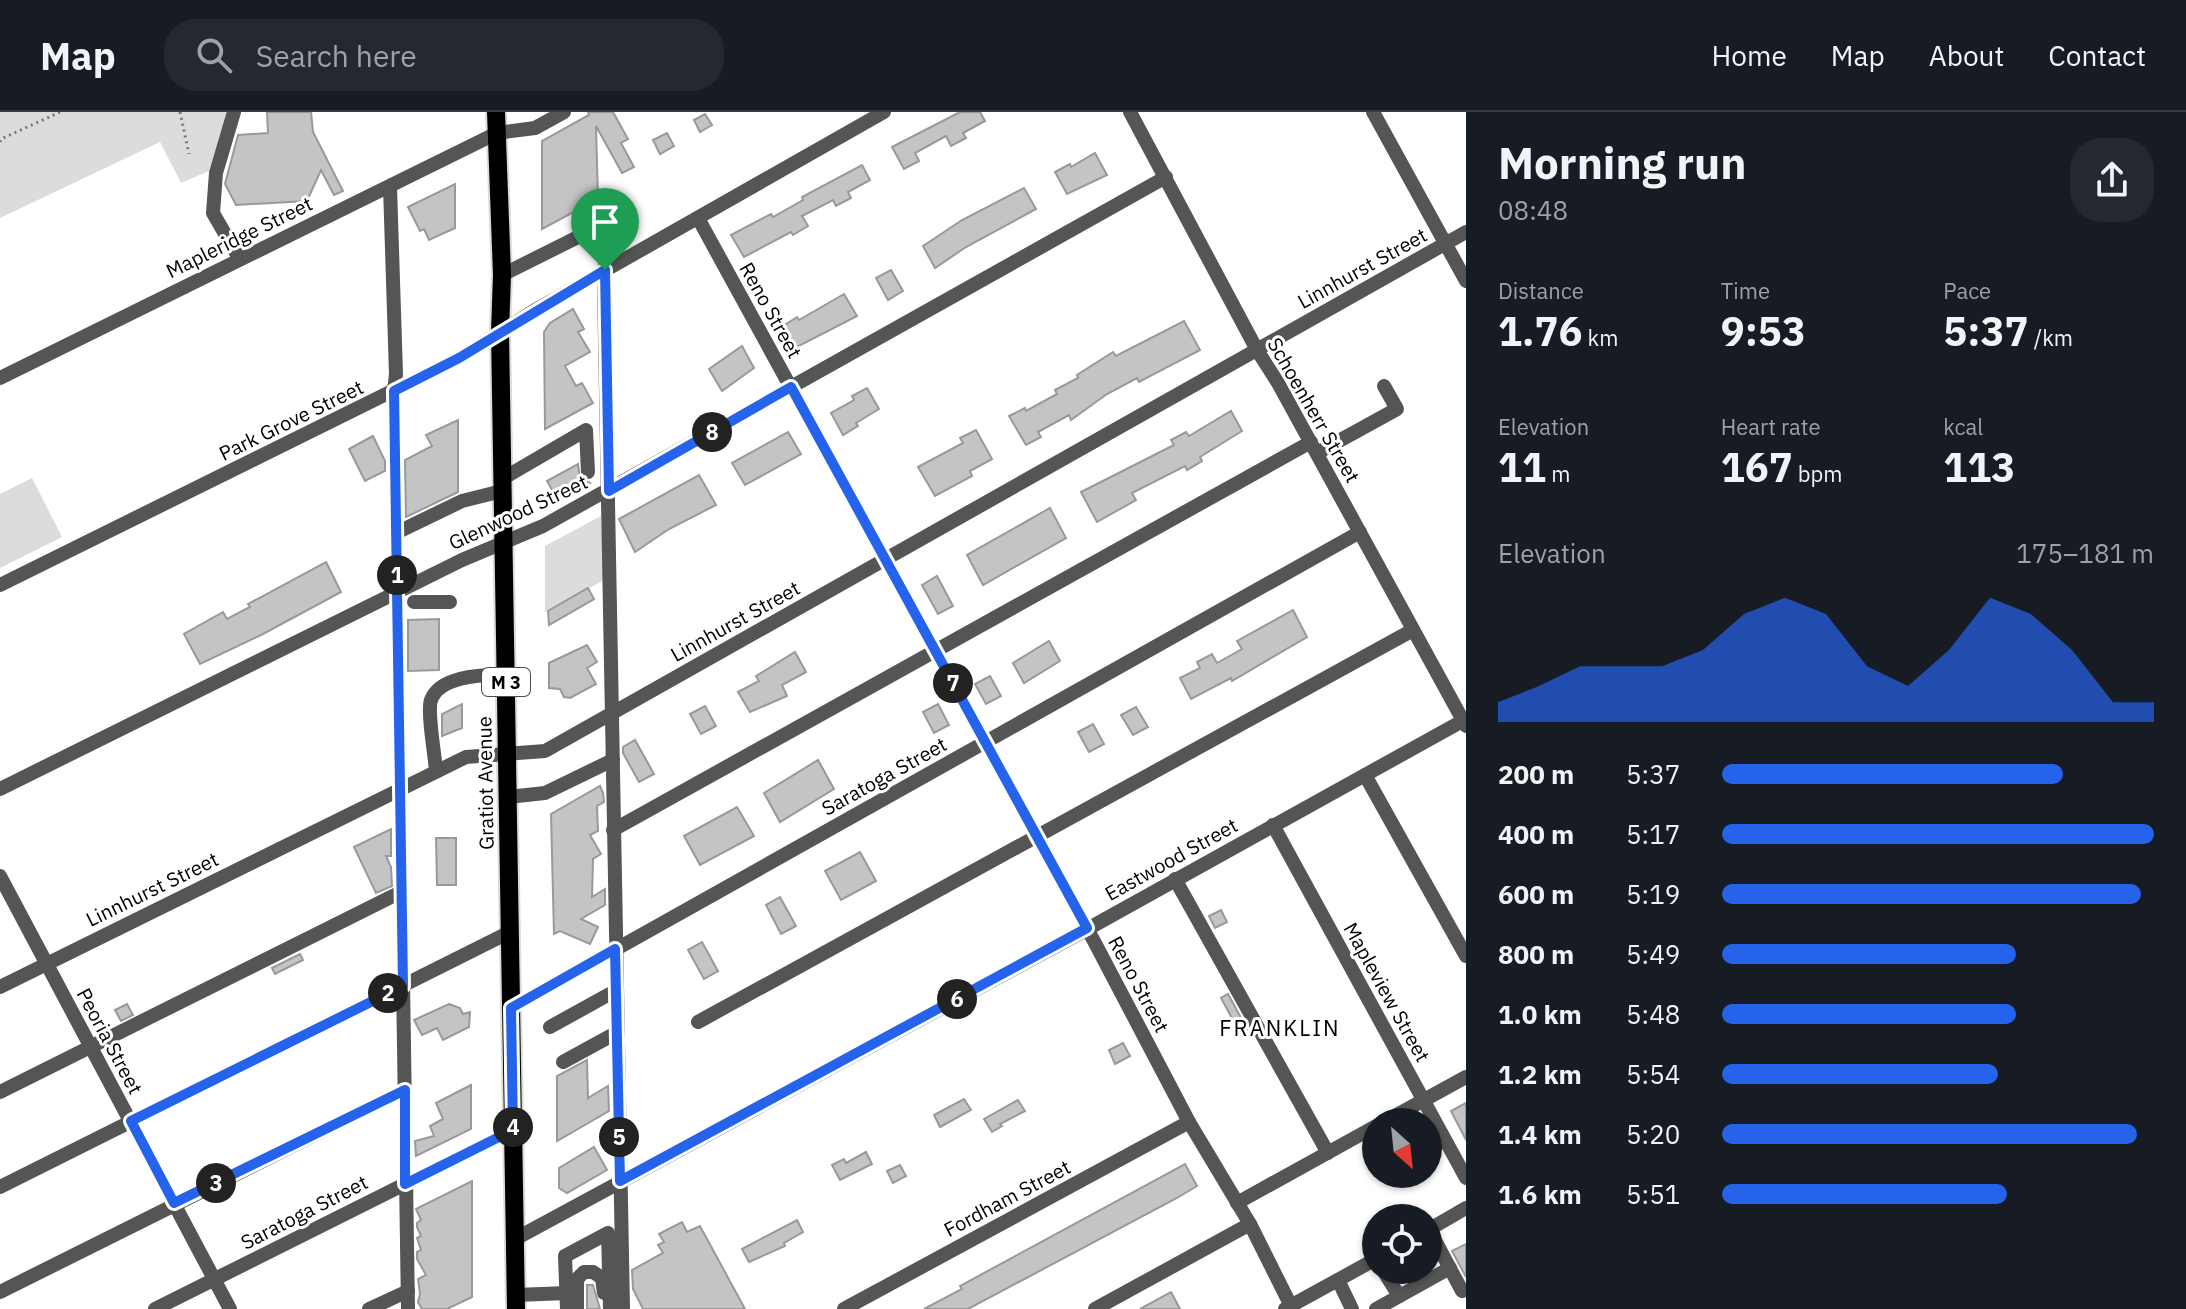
<!DOCTYPE html>
<meta charset="utf-8">
<style>
:root{--surface:#171b24;--page:#242831;--text:#f1f3f6;--muted:#9ea1a6;--line:#363941;--accent:#2563eb}
body{margin:0;font-family:"IBM Plex Sans",sans-serif;background:var(--page);color:var(--text);height:100vh;display:flex;flex-direction:column;font-size:30px;white-space:nowrap}
*{box-sizing:border-box;margin:0}
p{font-size:26px;color:var(--muted)}
.icon{flex:none;width:44px;height:44px;fill:none;stroke:currentColor;stroke-width:2;stroke-linecap:round;stroke-linejoin:round}
.map{position:relative;flex:1;overflow:hidden}
.details{display:flex;flex-direction:column;background:var(--surface);width:720px}
.details>*{flex:none}
.needle{width:52px;rotate:153deg}
.fabs{position:absolute;left:1362px;top:996px;display:grid;gap:16px}
.fabs a{display:grid;place-items:center;width:80px;height:80px;border-radius:50%;background:var(--surface);box-shadow:0 2px 6px #0004;font-size:40px}
.pin{position:absolute;display:grid;place-items:center;width:68px;height:68px;color:#fff;margin:-82px -34px;border-radius:50% 50% 50% 0;rotate:-45deg;box-shadow:0 0 8px #0007}
.pin .icon{rotate:45deg}
.km{position:absolute;width:40px;height:40px;margin:-20px;border-radius:50%;background:#222;color:#fff;font-size:22px;line-height:40px;text-align:center}
.round{display:grid;place-items:center;flex:none;width:84px;height:84px;border-radius:32px;background:var(--page)}
.head{display:flex;align-items:center;justify-content:space-between;height:136px;padding:0 32px}
h1{font-size:44px;font-weight:700;line-height:60px}
.figures{display:grid;grid-template-columns:repeat(3,1fr);gap:12px;height:136px;padding:8px 32px}
.figures div{display:grid;align-content:center}
.figures b{font-size:40px;font-weight:700}
.figures small{font-size:22px;font-weight:400}
.figures p{font-size:22px}
.chart{height:224px;padding:16px 32px}
.chart p{display:flex;justify-content:space-between}
.chart svg{width:100%;height:144px;margin-top:8px;fill:var(--accent);opacity:.7}
ul{padding:0 32px;list-style:none;font-size:26px}
li{display:grid;grid-template-columns:128px 96px 1fr;align-items:center;height:60px}
li i{height:20px;border-radius:10px;background:var(--accent)}
header{display:flex;align-items:center;gap:48px;box-sizing:border-box;height:112px;padding:0 40px;background:var(--surface);border-bottom:2px solid var(--line)}
header strong{font-size:38px}
nav{display:flex;gap:44px;margin-inline-start:auto;font-size:28px}
.search{width:560px;height:72px;background:var(--page);display:flex;align-items:center;gap:20px;box-sizing:border-box;padding:0 28px;border-radius:32px;color:var(--muted);font-size:30px}
main{display:flex;flex:1;min-height:0}
.map>svg:first-child{display:block}
</style>
<header>
<strong>Map</strong>
<div class="search"><svg class="icon" aria-label="search" viewBox="0 0 24 24"><circle cx="10" cy="10" r="6"/><path d="M15 15l6 6"/></svg>Search here</div>
<nav><a>Home</a><a>Map</a><a>About</a><a>Contact</a></nav>
</header>
<main>
<div class="map">
<svg width="1466" height="1197" viewBox="0 0 1466 1197">
<rect width="100%" height="100%" fill="#fff"/>
<g fill="#dcdcdc">
<polygon points="0,0 229,0 209,59 181,71 160,30 0,106"/>
<polygon points="32,366 62,425 0,456 0,382"/>
<polygon points="601,404 604,468 545,500 545,434"/>
</g>
<g fill="#c4c4c4" stroke="#999" stroke-width="2">
<polygon points="267,0 311,0 313,20 343,79 334,83 321,58 307,89 236,93 225,72 238,23 268,21"/>
<polygon points="588,0 613,0 628,27 621,31 634,55 622,61 596,14 598,87 542,117 542,29 589,3"/>
<polygon points="960,0 980,0 985,9 963,21 966,26 951,34 946,24 915,41 919,49 904,57 892,35"/>
<polygon points="705,2 712,13 700,20 694,8"/>
<polygon points="667,21 674,34 660,42 653,28"/>
<polygon points="1095,41 1107,63 1067,82 1055,60 1070,52 1071,55"/>
<polygon points="862,53 870,68 848,80 851,86 836,94 833,88 802,104 808,114 793,123 791,120 744,145 731,123 771,102 773,105 803,88 802,85"/>
<polygon points="455,72 455,116 429,128 424,117 420,119 408,95"/>
<polygon points="1024,76 1036,97 966,135 935,156 923,134 962,108"/>
<polygon points="891,158 903,179 888,188 876,166"/>
<polygon points="844,182 857,204 795,236 783,214 797,205 799,208"/>
<polygon points="573,197 584,217 578,220 590,240 565,254 576,274 582,271 593,291 545,317 544,220 550,211"/>
<polygon points="1184,209 1200,238 1139,270 1137,266 1107,282 1071,308 1069,303 1038,320 1041,325 1026,333 1009,304 1025,296 1026,299 1057,282 1055,278 1078,266 1077,263 1113,240 1116,244"/>
<polygon points="742,234 754,256 722,279 709,257"/>
<polygon points="867,276 879,297 856,311 858,314 843,323 831,301 854,288 852,284"/>
<polygon points="1231,299 1242,319 1200,345 1202,349 1187,358 1185,354 1132,381 1136,388 1097,410 1081,380 1174,333 1171,328 1186,320 1189,324"/>
<polygon points="458,308 458,380 406,405 405,348 432,334 426,323"/>
<polygon points="976,318 992,347 970,359 972,364 935,384 918,355 963,331 960,326"/>
<polygon points="788,320 801,342 745,373 732,351"/>
<polygon points="373,324 385,349 385,359 365,369 349,337"/>
<polygon points="578,352 580,366 590,371 558,389 547,369"/>
<polygon points="699,363 716,393 669,417 635,440 619,407"/>
<polygon points="1050,396 1066,426 983,473 967,443"/>
<polygon points="326,450 341,480 263,522 200,552 184,522 223,500 227,507 250,495 248,492"/>
<polygon points="937,464 953,494 938,502 922,473"/>
<polygon points="588,476 594,487 549,513 548,499"/>
<polygon points="1293,498 1307,525 1232,569 1231,566 1191,587 1180,566 1200,556 1197,550 1212,542 1217,551 1242,537 1237,529"/>
<polygon points="439,507 439,558 408,559 408,508"/>
<polygon points="1049,529 1060,549 1024,571 1013,551"/>
<polygon points="587,533 597,550 587,556 596,572 570,586 564,585 560,577 549,576 549,551"/>
<polygon points="795,540 806,560 782,573 787,584 750,600 738,580 759,569 756,564"/>
<polygon points="990,564 1001,584 986,592 975,572"/>
<polygon points="462,592 462,616 442,624 442,602"/>
<polygon points="938,592 949,613 934,621 923,600"/>
<polygon points="705,594 716,614 701,622 690,602"/>
<polygon points="1136,595 1148,615 1133,623 1121,603"/>
<polygon points="1093,612 1104,632 1089,640 1078,620"/>
<polygon points="635,628 654,662 639,670 623,641 623,635"/>
<polygon points="818,648 834,677 780,710 764,681"/>
<polygon points="600,674 603,681 604,690 597,694 598,719 590,723 601,742 593,747 592,785 605,777 605,793 581,807 598,815 590,832 560,819 554,822 551,702"/>
<polygon points="737,695 754,724 700,753 684,724"/>
<polygon points="391,717 391,744 386,744 391,755 392,774 376,781 354,735"/>
<polygon points="436,726 456,726 456,773 437,773"/>
<polygon points="860,740 876,769 841,788 825,759"/>
<polygon points="780,785 796,814 781,822 766,793"/>
<polygon points="1221,798 1227,810 1215,816 1209,804"/>
<polygon points="702,830 718,859 704,867 688,838"/>
<polygon points="300,842 303,848 275,862 272,856"/>
<polygon points="1228,882 1247,917 1240,921 1221,886"/>
<polygon points="127,892 133,903 121,909 115,898"/>
<polygon points="449,892 460,896 463,902 470,900 469,915 443,928 437,916 422,923 414,908"/>
<polygon points="1123,931 1130,944 1115,952 1109,938"/>
<polygon points="587,948 588,986 608,974 609,999 557,1029 557,964"/>
<polygon points="471,973 471,1017 416,1044 415,1029 434,1024 430,1014 443,1007 436,991"/>
<polygon points="964,987 971,998 940,1015 934,1003"/>
<polygon points="1018,988 1025,999 1000,1012 1002,1014 992,1020 984,1007"/>
<polygon points="1466,991 1466,1028 1451,999"/>
<polygon points="594,1035 607,1058 567,1081 559,1076 559,1056"/>
<polygon points="866,1040 872,1052 840,1068 832,1053 844,1047 846,1051"/>
<polygon points="1185,1052 1197,1074 1177,1086 968,1197 924,1197 962,1177 960,1174"/>
<polygon points="900,1053 906,1064 893,1071 887,1059"/>
<polygon points="472,1069 472,1185 447,1197 422,1197 418,1190 420,1182 418,1167 426,1163 417,1147 417,1140 421,1138 417,1126 421,1124 417,1115 417,1111 421,1108 416,1097"/>
<polygon points="797,1108 803,1120 784,1131 785,1134 749,1150 742,1137"/>
<polygon points="682,1110 687,1120 700,1114 745,1197 643,1197 633,1177 632,1158 663,1141 658,1133 664,1130 659,1122"/>
<polygon points="1466,1132 1466,1165 1452,1139"/>
<polygon points="587,1173 593,1173 600,1197 587,1197"/>
<polygon points="1171,1180 1180,1197 1140,1197"/>
</g>
<g fill="none" stroke-linecap="round" stroke-linejoin="round">
<defs>
<polyline id="major" points="496,0 502,163 500,220 516,1197"/>
</defs>
<use href="#major" stroke="#dbdbdb" stroke-width="22"/>
<g stroke="#777" stroke-width="3" stroke-dasharray="2 4" stroke-linecap="butt">
<polyline points="180,0 189,42"/>
<polyline points="0,30 1,27 60,0"/>
</g>
<g stroke="#555" stroke-width="14">
<polyline points="234,0 216,61 213,101 239,146"/>
<polyline points="1130,0 1257,238 1278,271 1466,614"/>
<polyline points="1373,0 1466,169"/>
<polyline points="390,75 396,262 394,279 408,1197"/>
<polyline points="698,106 1095,831 1189,1010 1250,1112 1291,1194"/>
<path d="M606,123L604,175C613,516 614,856 623,1197"/>
<polyline points="502,163 588,120"/>
<polyline points="0,266 497,21 535,16 564,0"/>
<polyline points="1317,341 1397,297 1384,274"/>
<polyline points="502,367 586,318 588,360"/>
<polyline points="396,421 462,389 502,379"/>
<polyline points="0,473 459,246 537,197 884,0"/>
<polyline points="414,490 450,490"/>
<path d="M436,659C435,644 427,599 431,588C440,563 484,563 506,562"/>
<polyline points="1365,663 1466,844"/>
<polyline points="0,677 462,448 543,414 1166,65"/>
<polyline points="508,685 545,681 613,648"/>
<polyline points="1273,713 1466,1066"/>
<polyline points="613,718 1311,330"/>
<polyline points="0,764 230,1197"/>
<polyline points="1175,767 1328,1041"/>
<polyline points="0,875 466,645 545,639 1466,120"/>
<polyline points="511,896 1360,420"/>
<polyline points="698,910 1413,518"/>
<polyline points="550,915 615,879"/>
<polyline points="563,950 616,921"/>
<polyline points="0,980 401,780"/>
<polyline points="1384,1010 1466,965"/>
<polyline points="0,1075 510,820"/>
<polyline points="1237,1091 1376,1014"/>
<polyline points="1429,1117 1462,1179"/>
<polyline points="1428,1118 1466,1096"/>
<polyline points="515,1127 1073,825 1466,607"/>
<polyline points="1383,1158 1399,1184"/>
<polyline points="1338,1168 1352,1197"/>
<polyline points="0,1180 405,978"/>
<polyline points="516,1183 567,1181"/>
<polyline points="155,1197 513,1018"/>
<polyline points="369,1197 408,1179"/>
<polyline points="567,1197 565,1144 608,1121 610,1197"/>
<polyline points="577,1197 577,1167 584,1160 593,1160 602,1166 604,1181"/>
<polyline points="844,1197 1189,1010"/>
<polyline points="1095,1197 1250,1112"/>
<polyline points="1285,1197 1376,1147"/>
<polyline points="1376,1197 1450,1156"/>
</g>
<use href="#major" stroke="#000" stroke-width="18"/>
</g>
<g fill="none" stroke-linecap="round" stroke-linejoin="round">
<defs>
<polygon id="route" points="605,158 609,379 791,275 1087,816 620,1069 615,837 511,896 513,1018 405,1072 405,978 174,1091 131,1009 403,874 394,279 459,246"/>
</defs>
<use href="#route" stroke="#fff" stroke-width="16"/>
<use href="#route" stroke="#2563eb" stroke-width="10"/>
</g>
<g text-anchor="middle" dominant-baseline="central" stroke-width="6" stroke-linejoin="round" paint-order="stroke">
<rect fill="#fff" stroke="#4c4c4c" stroke-width="2" x="482" y="556" width="48" height="28" rx="6"/>
<g font-size="18" font-weight="bold" fill="#000">
<text x="506" y="570">M 3</text>
</g>
<g font-size="20" fill="#000" stroke="#fff">
<text transform="translate(239 125) rotate(-26)">Mapleridge Street</text>
<text transform="translate(1362 156) rotate(-29)">Linnhurst Street</text>
<text transform="translate(771 198) rotate(61)">Reno Street</text>
<text transform="translate(1314 298) rotate(60)">Schoenherr Street</text>
<text transform="translate(291 308) rotate(-26)">Park Grove Street</text>
<text transform="translate(518 400) rotate(-25)">Glenwood Street</text>
<text transform="translate(735 509) rotate(-29)">Linnhurst Street</text>
<text transform="translate(884 664) rotate(-29)">Saratoga Street</text>
<text transform="translate(485 671) rotate(-91)">Gratiot Avenue</text>
<text transform="translate(1171 747) rotate(-29)">Eastwood Street</text>
<text transform="translate(152 777) rotate(-26)">Linnhurst Street</text>
<text transform="translate(1139 872) rotate(62)">Reno Street</text>
<text transform="translate(1387 880) rotate(61)">Mapleview Street</text>
<text transform="translate(110 929) rotate(62)">Peoria Street</text>
<text transform="translate(1007 1086) rotate(-28)">Fordham Street</text>
<text transform="translate(304 1100) rotate(-27)">Saratoga Street</text>
</g>
<g font-size="22" letter-spacing="2" fill="#000" stroke="#fff">
<text x="1280" y="915">FRANKLIN</text>
</g>
</g>
</svg>
<div class="fabs">
<a><svg class="needle" viewBox="-14 -14 28 28"><path d="M0-13l5 13h-10z" fill="#e53935"/><path d="M0 13l5-13h-10z" fill="#9ea1a6"/></svg></a>
<a><svg class="icon" aria-label="locate" viewBox="0 0 24 24"><circle cx="12" cy="12" r="6"/><path d="M12 2v4M12 18v4M2 12h4M18 12h4"/></svg></a>
</div>
<div class="pin" style="left:605px;top:158px;background:#1e9e55"><svg class="icon" aria-label="arrive" viewBox="0 0 24 24"><path d="M6 21V4h12l-3 4 3 4H6"/></svg></div>
<b class="km" style="left:397px;top:463px">1</b>
<b class="km" style="left:388px;top:881px">2</b>
<b class="km" style="left:216px;top:1071px">3</b>
<b class="km" style="left:513px;top:1015px">4</b>
<b class="km" style="left:619px;top:1025px">5</b>
<b class="km" style="left:957px;top:887px">6</b>
<b class="km" style="left:953px;top:571px">7</b>
<b class="km" style="left:712px;top:320px">8</b>
</div>
<section class="details">
<div class="head"><div><h1>Morning run</h1><p>08:48</p></div><a class="round"><svg class="icon" aria-label="share" viewBox="0 0 24 24"><path d="M12 15V3M7 8l5-5 5 5M5 13v7h14v-7"/></svg></a></div>
<div class="figures">
<div><p>Distance</p><b>1.76<small> km</small></b></div>
<div><p>Time</p><b>9:53</b></div>
<div><p>Pace</p><b>5:37<small> /km</small></b></div>
</div>
<div class="figures">
<div><p>Elevation</p><b>11<small> m</small></b></div>
<div><p>Heart rate</p><b>167<small> bpm</small></b></div>
<div><p>kcal</p><b>113</b></div>
</div>
<div class="chart"><p><span>Elevation</span>175–181 m</p>
<svg viewBox="0 0 160 44" preserveAspectRatio="none"><path d="M0 44V38L10 33L20 27L30 27L40 27L50 22L60 11L70 6L80 11L90 27L100 33L110 22L120 6L130 11L140 22L150 38L160 38V44z"/></svg>
</div>
<ul>
<li><b>200 m</b>5:37<i style="width:79%"></i></li>
<li><b>400 m</b>5:17<i style="width:100%"></i></li>
<li><b>600 m</b>5:19<i style="width:97%"></i></li>
<li><b>800 m</b>5:49<i style="width:68%"></i></li>
<li><b>1.0 km</b>5:48<i style="width:68%"></i></li>
<li><b>1.2 km</b>5:54<i style="width:64%"></i></li>
<li><b>1.4 km</b>5:20<i style="width:96%"></i></li>
<li><b>1.6 km</b>5:51<i style="width:66%"></i></li>
</ul>
</section>
</main>
